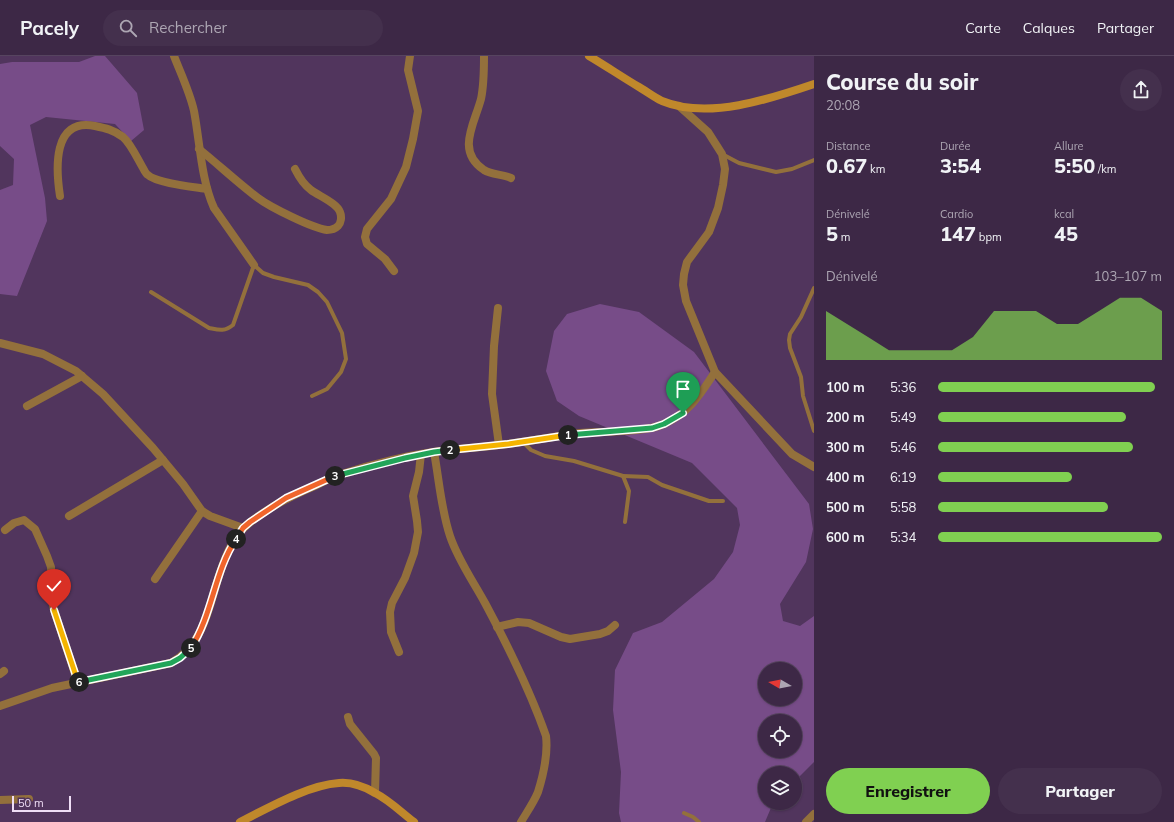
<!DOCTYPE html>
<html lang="fr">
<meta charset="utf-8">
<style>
:root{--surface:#3d2846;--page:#44304d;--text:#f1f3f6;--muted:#ada6b3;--line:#56445f;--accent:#80d051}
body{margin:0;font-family:Mulish,sans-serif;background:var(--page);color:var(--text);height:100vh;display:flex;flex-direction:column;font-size:15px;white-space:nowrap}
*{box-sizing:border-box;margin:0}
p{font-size:13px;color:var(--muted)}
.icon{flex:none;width:22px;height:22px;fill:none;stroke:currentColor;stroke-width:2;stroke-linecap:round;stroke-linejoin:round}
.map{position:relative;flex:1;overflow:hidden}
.sheet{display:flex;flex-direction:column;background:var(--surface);width:360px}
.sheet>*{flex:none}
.needle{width:26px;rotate:279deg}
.tools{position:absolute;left:758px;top:606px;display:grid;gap:8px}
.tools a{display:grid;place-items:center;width:44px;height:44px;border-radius:50%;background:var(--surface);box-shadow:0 1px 3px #0004,0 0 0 1px var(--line);font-size:20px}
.scale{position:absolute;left:12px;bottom:10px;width:59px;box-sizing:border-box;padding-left:4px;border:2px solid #efdef6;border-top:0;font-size:11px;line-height:14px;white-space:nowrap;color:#efdef6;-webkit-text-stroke:3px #51355d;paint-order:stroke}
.pin{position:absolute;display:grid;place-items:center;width:34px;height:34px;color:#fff;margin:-41px -17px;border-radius:50% 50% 50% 0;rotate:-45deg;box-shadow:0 0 4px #0007}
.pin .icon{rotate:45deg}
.km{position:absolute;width:20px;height:20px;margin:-10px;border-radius:50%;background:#222;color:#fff;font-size:11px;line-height:20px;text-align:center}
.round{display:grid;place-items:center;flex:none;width:42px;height:42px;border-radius:21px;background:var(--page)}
.overview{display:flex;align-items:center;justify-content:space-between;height:68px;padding:0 12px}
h1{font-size:22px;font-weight:800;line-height:30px}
.metrics{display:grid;grid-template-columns:repeat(3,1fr);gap:6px;height:68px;padding:4px 12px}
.metrics div{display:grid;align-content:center}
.metrics b{font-size:20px;font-weight:800}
.metrics small{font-size:11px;font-weight:400}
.metrics p{font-size:11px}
.chart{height:112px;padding:8px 12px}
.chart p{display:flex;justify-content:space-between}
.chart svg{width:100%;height:72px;margin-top:4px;fill:var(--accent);opacity:.7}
.primary-button{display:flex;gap:8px;margin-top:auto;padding:8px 12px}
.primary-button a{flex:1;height:46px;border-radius:24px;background:var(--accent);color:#111;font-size:16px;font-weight:800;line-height:46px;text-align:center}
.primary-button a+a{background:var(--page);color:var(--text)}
ul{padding:0 12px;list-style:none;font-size:13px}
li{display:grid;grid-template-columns:64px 48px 1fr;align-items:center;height:30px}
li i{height:10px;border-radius:5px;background:var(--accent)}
header{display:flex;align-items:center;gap:24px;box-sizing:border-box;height:56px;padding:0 20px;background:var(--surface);border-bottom:1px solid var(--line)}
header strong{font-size:19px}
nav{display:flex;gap:22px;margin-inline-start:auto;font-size:14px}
.search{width:280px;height:36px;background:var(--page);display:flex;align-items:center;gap:10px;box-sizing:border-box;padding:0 14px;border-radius:22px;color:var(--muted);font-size:15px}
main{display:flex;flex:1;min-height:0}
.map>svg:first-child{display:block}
</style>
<header>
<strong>Pacely</strong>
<div class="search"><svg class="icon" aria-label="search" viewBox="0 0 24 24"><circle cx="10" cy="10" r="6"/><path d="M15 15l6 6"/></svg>Rechercher</div>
<nav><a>Carte</a><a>Calques</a><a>Partager</a></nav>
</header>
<main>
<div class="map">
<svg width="814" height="766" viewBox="0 0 814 766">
<rect width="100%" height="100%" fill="#51355d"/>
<g fill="#774c88" fill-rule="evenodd">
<polygon points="95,0 105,0 137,37 144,74 131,85 115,68 46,61 30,69 45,142 47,165 17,240 0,238 0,134 13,129 14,103 0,90 0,8 12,6 79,6"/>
<path d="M600,248L639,256L694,296L809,448L813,473L806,506L780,548L783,565L800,570L814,560V706L795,725V717H765V747H773L765,766H621L619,757L621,716L613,654L615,614L633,577L662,566L714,523L733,496L740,469L737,452L692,407L579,360L557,345L546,315L554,275L567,258ZM765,613H795V643H765ZM765,665H795V695H765Z"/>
</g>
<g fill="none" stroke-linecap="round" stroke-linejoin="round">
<g stroke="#93703c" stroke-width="4">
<polyline points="722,98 739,107 776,116 792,113 814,104"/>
<polyline points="814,232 801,261 790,278 789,284 790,292 801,321 803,340 814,375"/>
<path d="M151,236L209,272C219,274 224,276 233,269L254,209L263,217L274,221L308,229L318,236L327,246L342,277L346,303L341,316L327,333L312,340"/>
<polyline points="523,386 531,394 545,400 574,405 623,420 629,435 625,466"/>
<polyline points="623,420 648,421 662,429 709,445 723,445"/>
<polyline points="684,757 693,761 699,766"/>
</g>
<g stroke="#93703c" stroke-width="8">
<path d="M174,0C181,18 190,37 194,55C200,87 201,123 214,152L254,209"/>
<path d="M484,0C484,15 484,29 481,43C474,69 456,95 484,114C492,119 502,118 511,122"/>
<polyline points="679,50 708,76 722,98 725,113 723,129 718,152 709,176 687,206 684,218 683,229 686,245 715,316 792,398 814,411"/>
<path d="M199,93C219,109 238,127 258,142C270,151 312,172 327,174C331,174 335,173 338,170C341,167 342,161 340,156C337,147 319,140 311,134C304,129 299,121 295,113"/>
<path d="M60,140C56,114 52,61 95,70C105,72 114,74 123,81C131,88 137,102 143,112C144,114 146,118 148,119C156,127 195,131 207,133"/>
<polyline points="394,215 385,203 367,188 365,181 367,173 391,143 406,111 413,83 418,55 408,14 410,0"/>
<polyline points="498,252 494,290 492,338 499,389"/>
<polyline points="0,287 43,298 76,315 103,338 153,392 183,428 202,455 210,460 243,472"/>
<polyline points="27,350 82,320"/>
<path d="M434,396C439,423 441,453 450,480C458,504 473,525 485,547C508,590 530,634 546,680C548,697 543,720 538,736C534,746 527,756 521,766"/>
<polyline points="69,460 163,404"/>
<polyline points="5,474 14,467 24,464 35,473 47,500 51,511 52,545 54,554 78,627"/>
<polyline points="155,523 202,455"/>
<polyline points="497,571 518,566 529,567 561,581 570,583 600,578 608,575 615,569"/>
<polyline points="399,596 391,576 390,556 392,547 405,522 414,497 418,476 417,465 413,440 419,416 421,398"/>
<polyline points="0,618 4,615"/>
<path d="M0,650L52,632L171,607C214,582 209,529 231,490C235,484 239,476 245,471C264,453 293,439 317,429C325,425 333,420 342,418C370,409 405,400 433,396C458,392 483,392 507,388C532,385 556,380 580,377C603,375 644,377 664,368C690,356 699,340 715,316"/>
<polyline points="348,661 350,668 374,698 376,702 375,737"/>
<polyline points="0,744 29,743"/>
<polyline points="806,766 814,758"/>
</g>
<g stroke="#c0882b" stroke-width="8">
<path d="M589,0C606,10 622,21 639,31C646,35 654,41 662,45C708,64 770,43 814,28"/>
<path d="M240,766C268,752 308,729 339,727C351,726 365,731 375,737C389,744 401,756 414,766"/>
</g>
</g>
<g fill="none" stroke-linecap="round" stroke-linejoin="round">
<defs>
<polyline id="split-1" points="568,379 652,372 664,368 683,357"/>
<polyline id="split-2" points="450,394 508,388 568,379"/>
<polyline id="split-3" points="335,420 405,402 434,396 450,394"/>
<polyline id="split-4" points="236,483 243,472 250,466 286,442 335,420"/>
<path id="split-5" d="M191,592C213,558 214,516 236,483"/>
<polyline id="split-6" points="79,626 171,607 180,602 191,592"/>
<polyline id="split-7" points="54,554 78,626 79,626"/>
</defs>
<use href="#split-1" stroke="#fff" stroke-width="8"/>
<use href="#split-2" stroke="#fff" stroke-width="8"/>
<use href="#split-3" stroke="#fff" stroke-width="8"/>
<use href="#split-4" stroke="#fff" stroke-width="8"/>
<use href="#split-5" stroke="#fff" stroke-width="8"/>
<use href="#split-6" stroke="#fff" stroke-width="8"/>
<use href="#split-7" stroke="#fff" stroke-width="8"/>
<use href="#split-1" stroke="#22a559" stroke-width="5"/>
<use href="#split-2" stroke="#f5b400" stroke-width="5"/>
<use href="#split-3" stroke="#22a559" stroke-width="5"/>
<use href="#split-4" stroke="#f0652b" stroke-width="5"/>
<use href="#split-5" stroke="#f0652b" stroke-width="5"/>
<use href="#split-6" stroke="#22a559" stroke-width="5"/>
<use href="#split-7" stroke="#f5b400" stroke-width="5"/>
</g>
</svg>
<div class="tools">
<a><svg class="needle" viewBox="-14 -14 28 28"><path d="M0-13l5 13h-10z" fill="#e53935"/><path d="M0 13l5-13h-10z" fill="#ada6b3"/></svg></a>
<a><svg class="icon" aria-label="locate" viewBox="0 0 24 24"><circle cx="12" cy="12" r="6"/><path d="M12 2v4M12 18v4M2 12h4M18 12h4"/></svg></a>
<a><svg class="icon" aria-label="layers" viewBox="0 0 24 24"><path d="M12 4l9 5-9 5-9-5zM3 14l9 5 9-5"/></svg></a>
</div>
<div class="scale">50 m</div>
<div class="pin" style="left:683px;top:357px;background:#1e9e55"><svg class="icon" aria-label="arrive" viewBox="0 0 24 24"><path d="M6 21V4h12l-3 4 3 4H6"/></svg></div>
<div class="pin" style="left:54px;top:554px;background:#d93025"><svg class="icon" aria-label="check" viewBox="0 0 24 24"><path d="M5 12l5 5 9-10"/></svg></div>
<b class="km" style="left:568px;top:379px">1</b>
<b class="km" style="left:450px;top:394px">2</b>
<b class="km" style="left:335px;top:420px">3</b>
<b class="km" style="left:236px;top:483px">4</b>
<b class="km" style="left:191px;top:592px">5</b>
<b class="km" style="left:79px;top:626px">6</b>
</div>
<section class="sheet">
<div class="overview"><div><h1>Course du soir</h1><p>20:08</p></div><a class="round"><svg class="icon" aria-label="share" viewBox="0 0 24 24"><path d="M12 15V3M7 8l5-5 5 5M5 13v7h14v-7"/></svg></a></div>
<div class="metrics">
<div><p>Distance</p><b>0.67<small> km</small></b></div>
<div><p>Durée</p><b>3:54</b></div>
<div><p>Allure</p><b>5:50<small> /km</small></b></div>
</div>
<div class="metrics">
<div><p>Dénivelé</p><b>5<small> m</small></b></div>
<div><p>Cardio</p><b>147<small> bpm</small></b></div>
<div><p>kcal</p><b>45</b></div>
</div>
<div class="chart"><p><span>Dénivelé</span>103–107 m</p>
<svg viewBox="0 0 160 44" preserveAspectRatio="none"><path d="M0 44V14L10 22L20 30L30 38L40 38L50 38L60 38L70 30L80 14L90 14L100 14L110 22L120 22L130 14L140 6L150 6L160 14V44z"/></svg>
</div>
<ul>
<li><b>100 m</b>5:36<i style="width:97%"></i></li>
<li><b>200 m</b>5:49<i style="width:84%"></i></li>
<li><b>300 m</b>5:46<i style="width:87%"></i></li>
<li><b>400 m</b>6:19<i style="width:60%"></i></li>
<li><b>500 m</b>5:58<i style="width:76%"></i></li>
<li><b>600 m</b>5:34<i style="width:100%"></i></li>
</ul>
<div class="primary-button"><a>Enregistrer</a><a>Partager</a></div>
</section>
</main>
